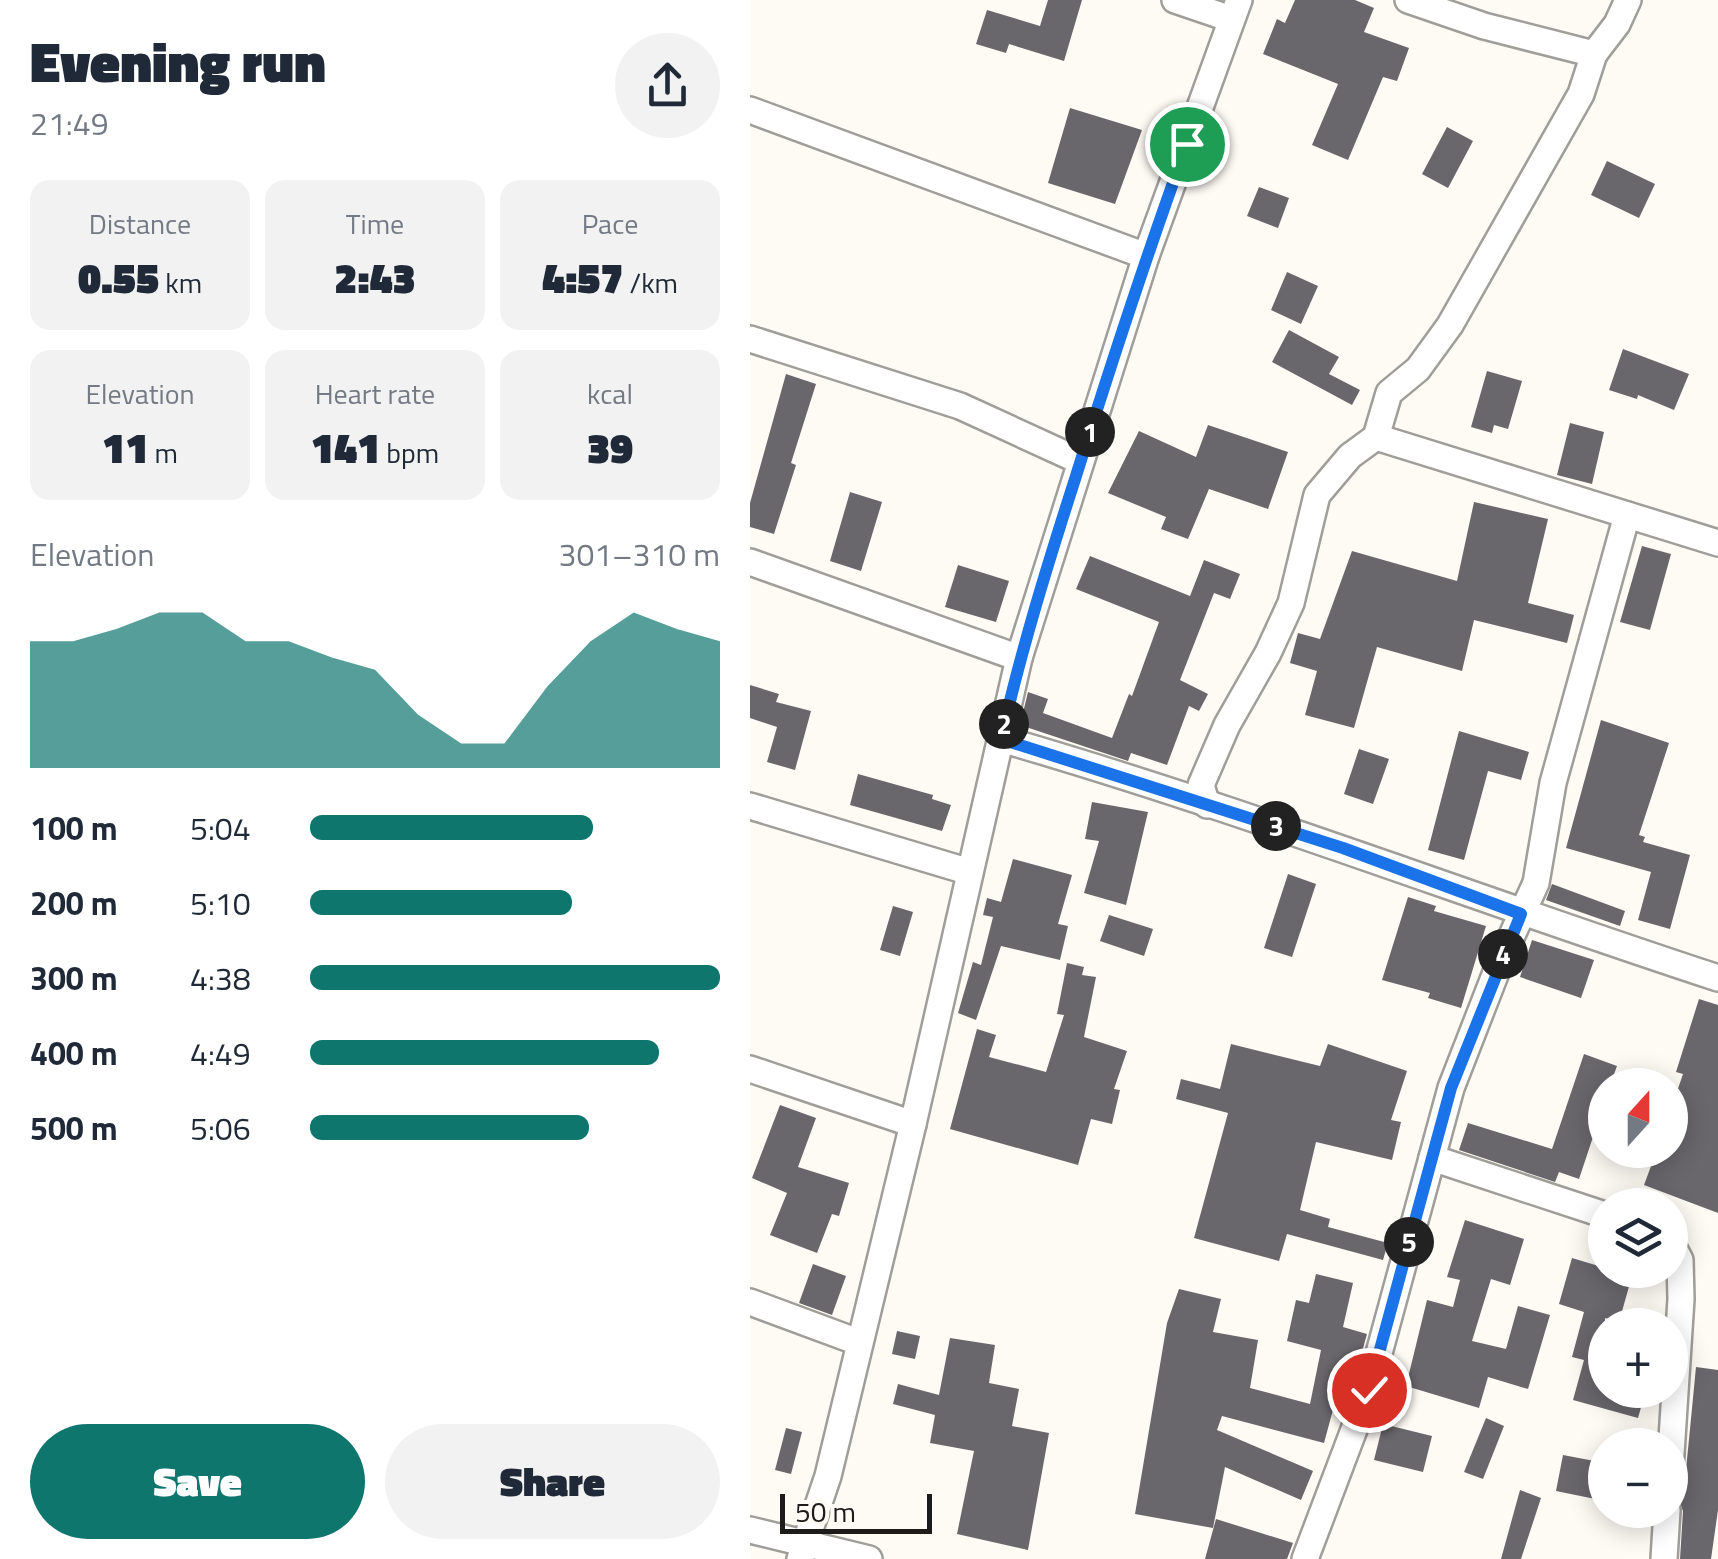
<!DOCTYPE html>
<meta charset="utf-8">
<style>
:root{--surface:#fff;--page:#f2f2f3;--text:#1f2937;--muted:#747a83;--accent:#0f766e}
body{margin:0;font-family:"Titillium Web",sans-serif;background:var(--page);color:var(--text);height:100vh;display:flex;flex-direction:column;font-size:38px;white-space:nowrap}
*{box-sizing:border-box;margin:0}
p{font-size:32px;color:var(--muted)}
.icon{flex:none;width:55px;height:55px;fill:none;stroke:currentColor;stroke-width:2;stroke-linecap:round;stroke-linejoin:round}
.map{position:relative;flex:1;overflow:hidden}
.sheet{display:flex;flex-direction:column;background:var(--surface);width:750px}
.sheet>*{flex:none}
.needle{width:65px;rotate:21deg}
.controls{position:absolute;left:838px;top:1068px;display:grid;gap:20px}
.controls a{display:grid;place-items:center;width:100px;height:100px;border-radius:50%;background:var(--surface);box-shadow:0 5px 25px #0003;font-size:50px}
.scale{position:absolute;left:30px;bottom:25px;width:152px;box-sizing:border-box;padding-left:10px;border:5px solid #1e1c1b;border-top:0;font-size:28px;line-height:35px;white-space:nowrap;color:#1e1c1b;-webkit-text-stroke:8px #fefbf5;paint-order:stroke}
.pin{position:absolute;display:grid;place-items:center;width:85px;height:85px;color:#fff;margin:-42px;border:5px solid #fff;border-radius:50%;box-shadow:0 2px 10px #0007}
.km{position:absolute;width:50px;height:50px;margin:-25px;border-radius:50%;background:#222;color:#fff;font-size:28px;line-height:50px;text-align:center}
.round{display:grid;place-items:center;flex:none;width:105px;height:105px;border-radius:52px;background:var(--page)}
.overview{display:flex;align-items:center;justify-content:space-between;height:170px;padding:0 30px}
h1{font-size:55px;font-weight:800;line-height:75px}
.metrics{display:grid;grid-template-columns:repeat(3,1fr);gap:15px;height:170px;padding:10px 30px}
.metrics div{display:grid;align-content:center;border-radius:20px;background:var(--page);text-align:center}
.metrics b{font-size:42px;font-weight:800}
.metrics small{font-size:28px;font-weight:400}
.metrics p{font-size:28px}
.chart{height:280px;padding:20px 30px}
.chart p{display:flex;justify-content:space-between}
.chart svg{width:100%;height:180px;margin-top:10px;fill:var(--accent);opacity:.7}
.primary-button{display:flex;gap:20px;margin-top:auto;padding:20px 30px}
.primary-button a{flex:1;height:115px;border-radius:60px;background:var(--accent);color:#fff;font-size:40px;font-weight:800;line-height:115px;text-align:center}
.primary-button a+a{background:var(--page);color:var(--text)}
ul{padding:0 30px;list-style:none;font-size:32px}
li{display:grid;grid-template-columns:160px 120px 1fr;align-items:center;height:75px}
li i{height:25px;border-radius:12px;background:var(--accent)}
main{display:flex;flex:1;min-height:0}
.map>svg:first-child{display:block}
</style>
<main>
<section class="sheet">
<div class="overview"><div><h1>Evening run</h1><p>21:49</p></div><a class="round"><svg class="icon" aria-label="share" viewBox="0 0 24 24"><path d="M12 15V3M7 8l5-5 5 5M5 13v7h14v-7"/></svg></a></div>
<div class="metrics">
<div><p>Distance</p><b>0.55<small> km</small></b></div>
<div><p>Time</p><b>2:43</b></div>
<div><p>Pace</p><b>4:57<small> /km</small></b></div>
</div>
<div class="metrics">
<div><p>Elevation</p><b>11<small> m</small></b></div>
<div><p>Heart rate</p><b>141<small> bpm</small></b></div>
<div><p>kcal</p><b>39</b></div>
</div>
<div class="chart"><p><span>Elevation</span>301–310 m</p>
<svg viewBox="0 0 160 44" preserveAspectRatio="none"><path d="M0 44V13L10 13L20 10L30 6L40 6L50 13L60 13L70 17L80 20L90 31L100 38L110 38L120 24L130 13L140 6L150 10L160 13V44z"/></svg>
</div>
<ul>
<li><b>100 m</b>5:04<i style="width:69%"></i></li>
<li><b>200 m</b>5:10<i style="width:64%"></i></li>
<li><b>300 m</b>4:38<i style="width:100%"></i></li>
<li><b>400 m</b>4:49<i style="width:85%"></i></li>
<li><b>500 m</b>5:06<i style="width:68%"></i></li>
</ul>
<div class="primary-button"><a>Save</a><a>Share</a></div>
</section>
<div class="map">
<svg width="968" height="1559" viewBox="0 0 968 1559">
<rect width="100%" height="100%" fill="#fefbf5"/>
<g fill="#69676c">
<polygon points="298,0 332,0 314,61 259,44 256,53 226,44 237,10 290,26"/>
<polygon points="545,0 605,0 624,8 614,32 659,48 647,81 633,77 598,160 562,145 588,84 513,54 527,19 535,23"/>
<polygon points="320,108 392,130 365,204 298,183"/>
<polygon points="697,127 723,141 698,188 672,174"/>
<polygon points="857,161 905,184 889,218 841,195"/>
<polygon points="509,187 539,198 528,228 497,216"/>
<polygon points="537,272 568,286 551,324 521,310"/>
<polygon points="539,330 589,357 579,374 610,390 602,405 522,362"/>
<polygon points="873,349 939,374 924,410 888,395 887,399 859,390"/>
<polygon points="737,371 772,381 758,429 744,425 742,433 721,427"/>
<polygon points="36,374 66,384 41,463 46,465 24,534 0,527 0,503"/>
<polygon points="820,423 854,432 842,484 807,475"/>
<polygon points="458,425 538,452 518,509 459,489 438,539 411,529 416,517 358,493 389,431 446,457"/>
<polygon points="100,492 132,502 111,571 80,561"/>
<polygon points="724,502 798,519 778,603 824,615 817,643 724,620 712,671 627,647 604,728 555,715 567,671 540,663 548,633 570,639 602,551 707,581"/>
<polygon points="892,546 921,554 900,630 870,622"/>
<polygon points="340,556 440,596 454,560 490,574 480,599 464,593 430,680 458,694 449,711 439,706 417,765 381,753 378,761 270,725 278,692 298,699 293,713 362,738 379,694 382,696 409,622 326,589"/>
<polygon points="208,565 259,581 246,622 195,607"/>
<polygon points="0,685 29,694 26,702 61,711 45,770 17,762 27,727 0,718"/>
<polygon points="851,720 919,743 889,835 895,837 893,842 940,855 920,929 888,920 901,872 816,848"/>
<polygon points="709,731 779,752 771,780 738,771 714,860 678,850"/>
<polygon points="609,749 639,759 623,804 594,794"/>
<polygon points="108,774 183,795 182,799 201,805 192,831 100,805"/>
<polygon points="342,802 398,812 376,905 334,893 349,841 335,839"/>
<polygon points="263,859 322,875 308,924 318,926 310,960 251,946 226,1020 208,1013 223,962 231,965 243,917 233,915 237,898 251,902"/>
<polygon points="538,874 566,884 542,957 514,948"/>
<polygon points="802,884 875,911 870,926 796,900"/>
<polygon points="658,897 686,906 684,911 736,926 711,1008 678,998 680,993 632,980"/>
<polygon points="143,906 163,912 150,956 130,950"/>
<polygon points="359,915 403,929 394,956 350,941"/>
<polygon points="782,940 844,960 831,998 770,977"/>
<polygon points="317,963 334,967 332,975 346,977 334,1037 377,1051 364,1089 370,1090 362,1124 341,1119 328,1165 200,1129 227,1029 246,1035 239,1057 296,1072 314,1015 307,1014"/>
<polygon points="949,999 968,1005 968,1213 894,1185 907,1150 920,1150 920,1112 933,1074 926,1072"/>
<polygon points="481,1044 570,1066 578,1044 657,1071 641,1120 651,1122 642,1160 566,1142 550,1210 580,1219 578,1227 638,1243 633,1260 537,1234 529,1261 444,1238 478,1113 426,1099 431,1079 470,1089"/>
<polygon points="834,1054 867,1066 860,1085 855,1085 855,1101 829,1179 809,1172 805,1182 709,1150 718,1123 802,1149"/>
<polygon points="30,1105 66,1118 48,1167 99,1183 89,1216 82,1214 67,1253 20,1235 37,1193 2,1178"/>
<polygon points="715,1220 774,1239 760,1285 741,1279 722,1341 756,1349 768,1306 800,1315 778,1389 738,1377 729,1408 656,1386 677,1300 703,1307 710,1280 697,1277"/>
<polygon points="822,1258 882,1276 869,1322 855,1318 855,1390 896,1390 888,1418 823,1400 834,1360 822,1357 834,1312 809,1304"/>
<polygon points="63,1264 96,1276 82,1315 49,1303"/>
<polygon points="566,1274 603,1283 593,1327 617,1334 599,1398 587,1395 574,1443 472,1416 467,1430 563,1471 551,1500 475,1467 463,1528 385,1514 417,1323 429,1289 471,1299 463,1332 508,1340 500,1388 560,1404 571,1350 537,1341 546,1300 559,1303"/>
<polygon points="147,1331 170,1336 165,1359 142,1354"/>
<polygon points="200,1338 245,1345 239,1383 269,1389 262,1426 299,1433 278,1550 207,1534 224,1451 180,1443 185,1415 143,1404 148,1384 189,1395"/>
<polygon points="946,1367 968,1370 968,1510 961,1559 930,1559 933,1511 928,1498 929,1482 936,1470"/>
<polygon points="736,1418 754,1426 733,1479 714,1472"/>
<polygon points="633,1424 682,1436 673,1472 624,1460"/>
<polygon points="36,1428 52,1432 41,1474 25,1470"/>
<polygon points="813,1455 855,1463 855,1501 806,1491"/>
<polygon points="770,1490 791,1498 771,1559 751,1559"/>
<polygon points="466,1519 543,1543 537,1559 455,1559"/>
</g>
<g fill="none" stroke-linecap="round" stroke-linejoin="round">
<defs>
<g id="minor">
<polyline points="425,0 481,19"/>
<polyline points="658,0 734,26 844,54 867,24 878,0"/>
<polyline points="844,54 831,94 700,325 668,369 639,393 626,437 968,543"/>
<polyline points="0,110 396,256"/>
<polyline points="0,339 210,406 330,461"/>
<polyline points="0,562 269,658"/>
<path d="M251,739C493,809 729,900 968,978"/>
<polyline points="457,805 451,785 477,725 518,653 541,603 567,495 600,456 626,437"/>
<polyline points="0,806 220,872"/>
<polyline points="0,1069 163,1124"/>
<polyline points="682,1158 855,1215"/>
<polyline points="920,1241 930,1260 931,1299 920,1469"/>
<polyline points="0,1302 108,1342"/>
<polyline points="0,1530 119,1559"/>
<polyline points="50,1559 78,1476 163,1124 269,658 396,256 489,0"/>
<polyline points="555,1559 619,1390 701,1088 752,957 786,883 803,783 877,515"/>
<polyline points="914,1559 917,1510"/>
</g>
</defs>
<use href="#minor" stroke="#a09e99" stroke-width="30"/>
<use href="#minor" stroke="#fff" stroke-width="25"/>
</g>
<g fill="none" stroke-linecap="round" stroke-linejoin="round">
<defs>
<path id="route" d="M437,144C397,254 361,364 326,476C298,563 271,650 251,739L593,848L771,914L701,1088L619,1390"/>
</defs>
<use href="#route" stroke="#fff" stroke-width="20"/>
<use href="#route" stroke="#1a73e8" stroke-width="12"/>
</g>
</svg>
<div class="controls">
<a><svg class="needle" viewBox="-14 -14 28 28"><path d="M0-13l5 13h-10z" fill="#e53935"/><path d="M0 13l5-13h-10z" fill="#747a83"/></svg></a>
<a><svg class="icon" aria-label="layers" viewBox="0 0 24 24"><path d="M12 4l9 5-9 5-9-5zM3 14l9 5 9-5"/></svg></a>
<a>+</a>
<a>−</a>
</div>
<div class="scale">50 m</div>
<div class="pin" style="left:437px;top:144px;background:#1e9e55"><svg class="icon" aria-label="arrive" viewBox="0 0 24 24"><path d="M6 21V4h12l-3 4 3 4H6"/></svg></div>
<div class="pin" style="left:619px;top:1390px;background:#d93025"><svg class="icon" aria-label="check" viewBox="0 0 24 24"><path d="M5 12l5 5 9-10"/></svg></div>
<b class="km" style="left:340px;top:432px">1</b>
<b class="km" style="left:254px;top:724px">2</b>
<b class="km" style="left:526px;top:826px">3</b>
<b class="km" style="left:753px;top:954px">4</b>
<b class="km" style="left:659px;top:1242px">5</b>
</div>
</main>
